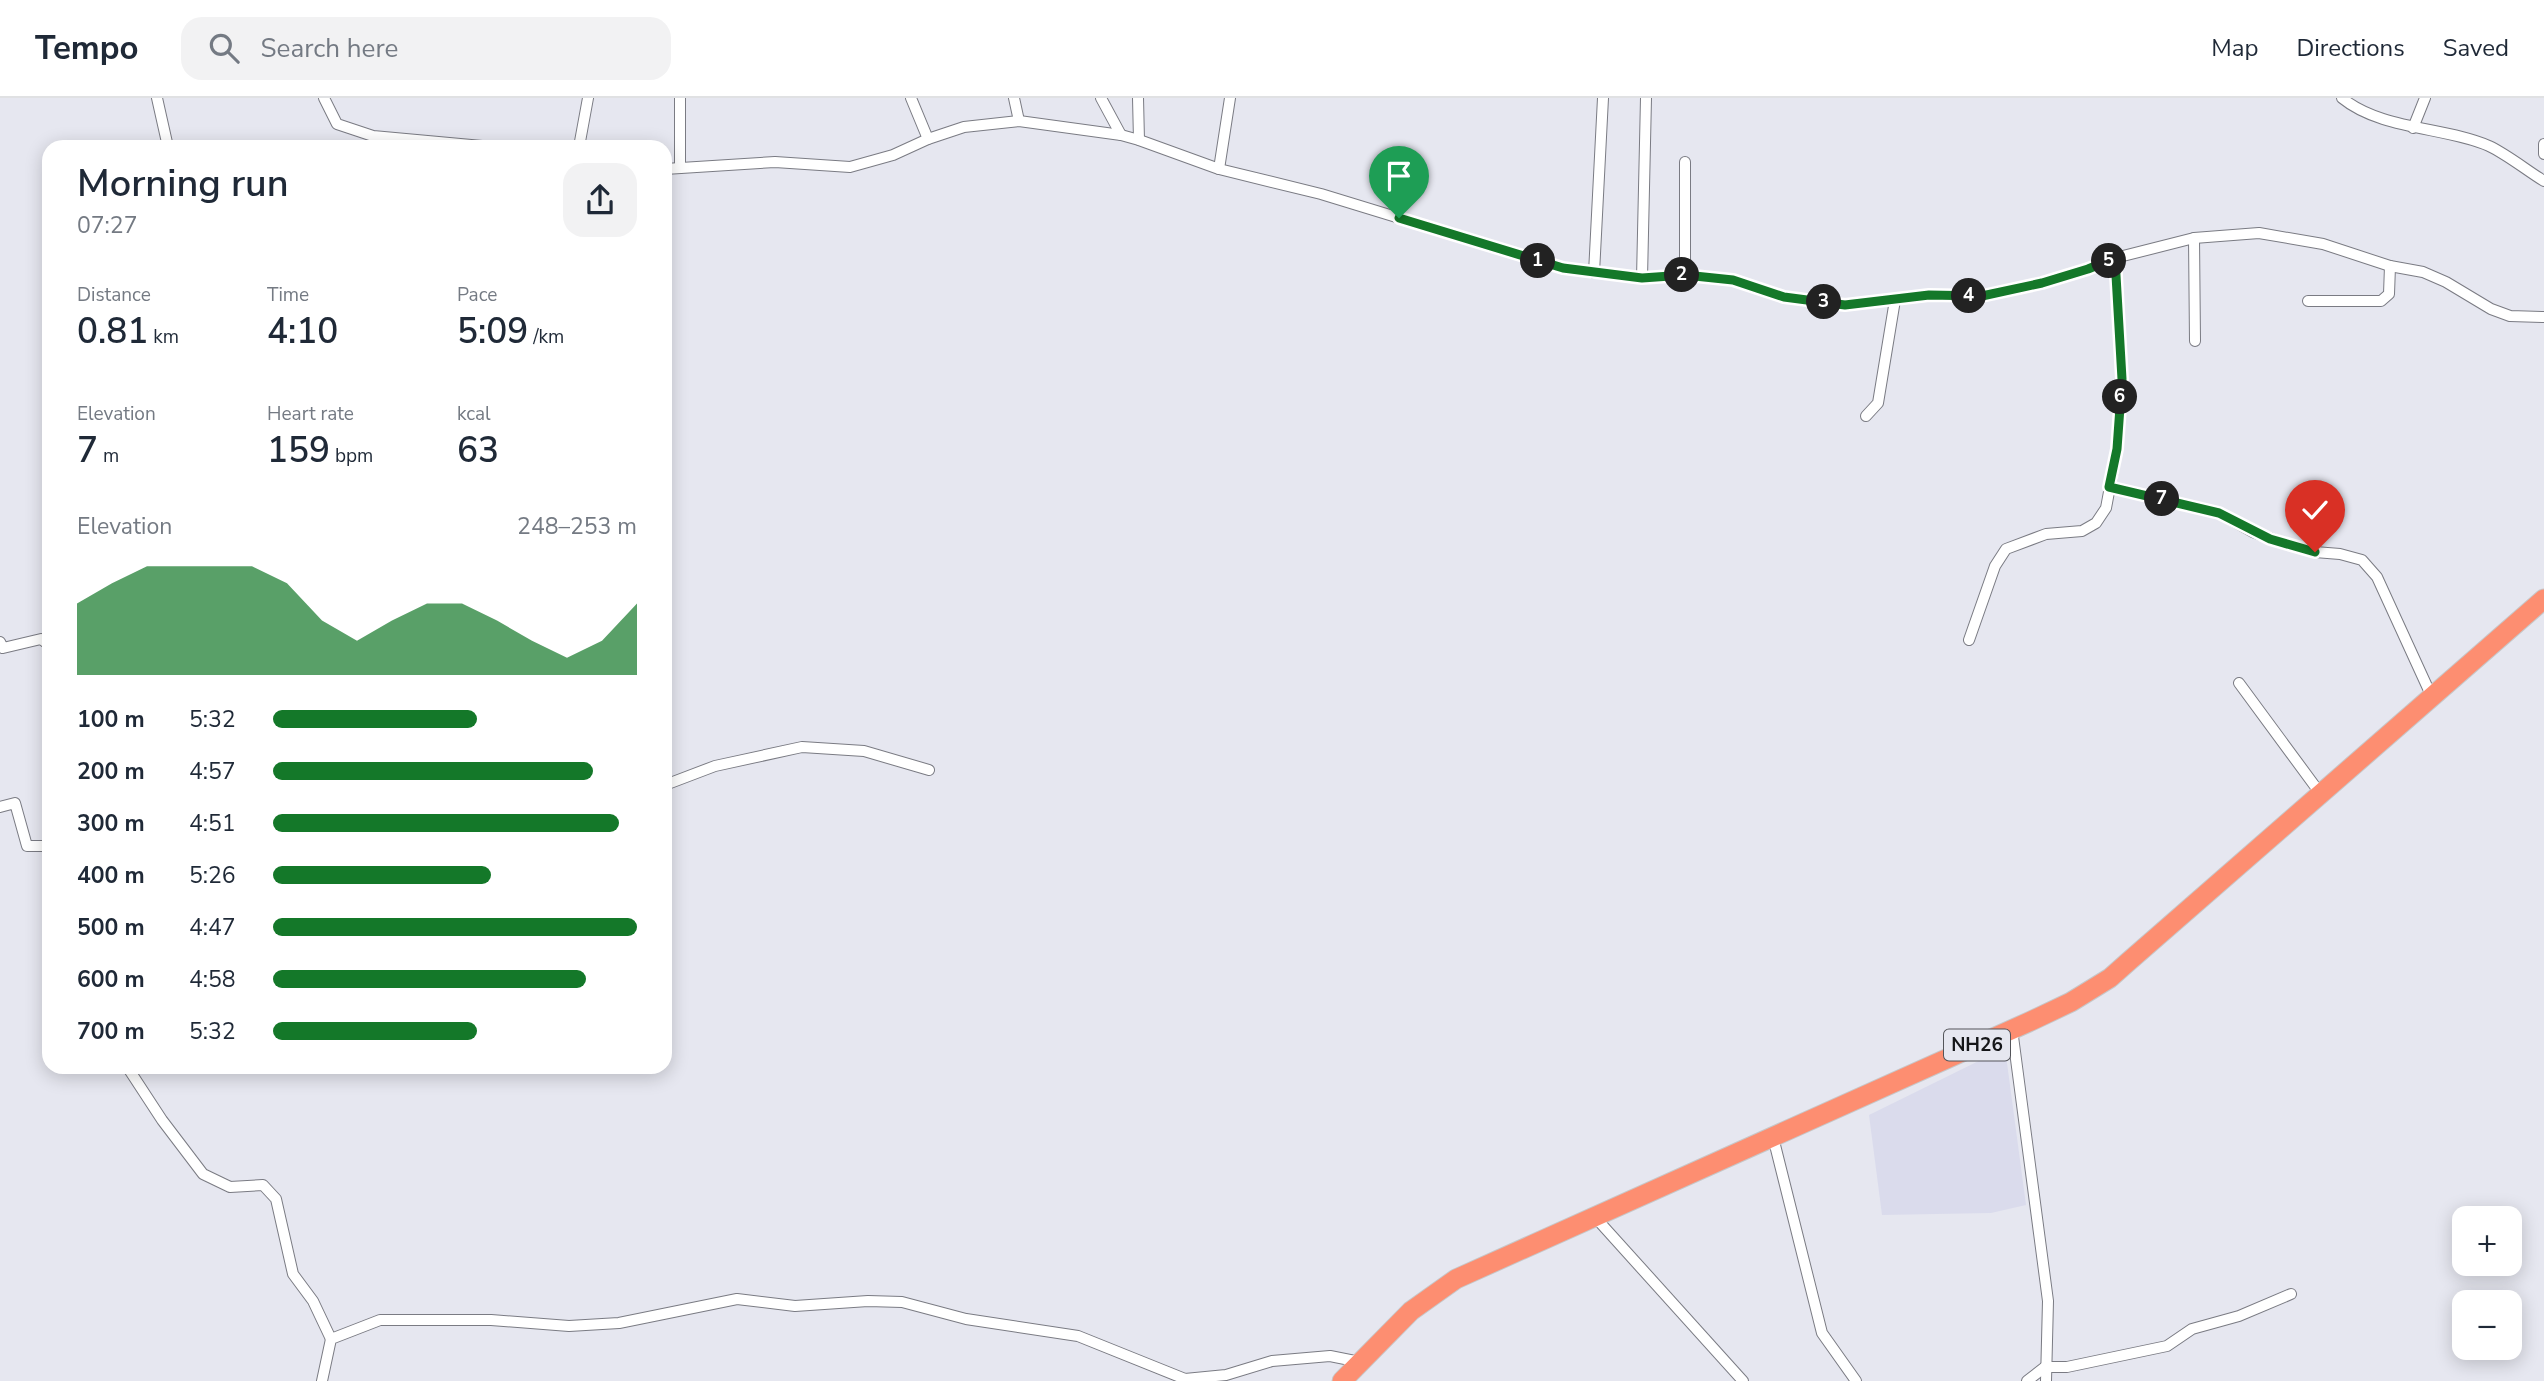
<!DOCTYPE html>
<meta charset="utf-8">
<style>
:root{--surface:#fff;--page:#f2f2f3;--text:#1f2937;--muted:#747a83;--line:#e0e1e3;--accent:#147829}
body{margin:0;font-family:"Nunito Sans",sans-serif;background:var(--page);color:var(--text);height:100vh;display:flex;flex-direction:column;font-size:26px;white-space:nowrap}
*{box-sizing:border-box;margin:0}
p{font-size:23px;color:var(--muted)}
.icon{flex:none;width:38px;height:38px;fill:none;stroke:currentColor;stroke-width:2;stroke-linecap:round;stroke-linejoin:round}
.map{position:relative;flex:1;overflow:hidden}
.side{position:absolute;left:42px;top:42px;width:630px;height:934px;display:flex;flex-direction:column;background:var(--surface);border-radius:21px;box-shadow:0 4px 18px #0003}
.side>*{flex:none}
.fabs{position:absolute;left:2452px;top:1108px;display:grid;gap:14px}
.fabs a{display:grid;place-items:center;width:70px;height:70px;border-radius:14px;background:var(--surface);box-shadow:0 4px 18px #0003;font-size:35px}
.pin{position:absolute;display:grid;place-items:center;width:60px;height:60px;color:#fff;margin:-72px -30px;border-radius:50% 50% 50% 0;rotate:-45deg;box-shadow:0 0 7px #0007}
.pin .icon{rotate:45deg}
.km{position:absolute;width:35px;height:35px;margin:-18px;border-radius:50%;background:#222;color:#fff;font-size:19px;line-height:35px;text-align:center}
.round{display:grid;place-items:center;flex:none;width:74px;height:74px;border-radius:21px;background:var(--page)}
.overview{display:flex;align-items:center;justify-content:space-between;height:119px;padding:0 35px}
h1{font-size:38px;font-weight:600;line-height:52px}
.metrics{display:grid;grid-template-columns:repeat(3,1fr);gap:10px;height:119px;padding:7px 35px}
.metrics div{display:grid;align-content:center}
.metrics b{font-size:35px;font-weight:600}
.metrics small{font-size:19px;font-weight:400}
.metrics p{font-size:19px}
.chart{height:196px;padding:14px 35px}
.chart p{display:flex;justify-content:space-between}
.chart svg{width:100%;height:126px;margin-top:7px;fill:var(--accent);opacity:.7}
ul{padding:0 35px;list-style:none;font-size:23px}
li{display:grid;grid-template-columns:112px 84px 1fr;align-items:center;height:52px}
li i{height:18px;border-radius:9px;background:var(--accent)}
header{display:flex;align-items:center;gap:42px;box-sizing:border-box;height:98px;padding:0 35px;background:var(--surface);border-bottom:2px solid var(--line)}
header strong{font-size:33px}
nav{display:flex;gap:38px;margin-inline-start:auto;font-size:24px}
.search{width:490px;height:63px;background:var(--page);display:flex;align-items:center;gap:18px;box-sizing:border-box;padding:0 24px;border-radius:21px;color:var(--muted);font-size:26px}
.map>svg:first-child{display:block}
</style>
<header>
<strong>Tempo</strong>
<div class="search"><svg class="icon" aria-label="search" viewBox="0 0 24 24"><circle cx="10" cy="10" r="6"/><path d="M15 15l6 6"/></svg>Search here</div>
<nav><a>Map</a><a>Directions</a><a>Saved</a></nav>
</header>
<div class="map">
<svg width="2544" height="1283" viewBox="0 0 2544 1283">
<rect width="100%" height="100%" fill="#e6e7f0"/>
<polygon fill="#dadbec" points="2005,950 2026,1107 1991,1115 1882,1117 1869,1017"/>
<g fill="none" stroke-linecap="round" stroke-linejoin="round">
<defs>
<g id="street">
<polyline points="157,0 168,49"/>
<polyline points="324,0 337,26 373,38 493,49"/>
<polyline points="911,0 928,41"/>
<polyline points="1014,0 1019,23"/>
<polyline points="1101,0 1121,37"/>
<polyline points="1138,0 1139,42"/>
<path d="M2342,0C2381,32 2446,29 2489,48C2508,57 2526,72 2544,83"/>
<polyline points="2413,30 2425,0"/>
<polyline points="2544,46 2544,56"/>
<polyline points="579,49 588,0"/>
<polyline points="680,70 680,0"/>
<polyline points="665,71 775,64 850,69 893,57 928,41 964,29 1019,23 1121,37 1139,42 1219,71 1321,96 1563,170 1642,180 1685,177 1733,182 1784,199 1845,207 1929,197 1982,198 2041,185 2088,171 2115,160 2194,140 2259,135 2323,146 2390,168 2423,174 2446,184 2491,211 2510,218 2544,219"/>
<polyline points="1219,71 1230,0"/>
<polyline points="2194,140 2195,243"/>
<polyline points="1594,175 1603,0"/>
<polyline points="1685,177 1685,64"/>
<polyline points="1642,180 1646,0"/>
<polyline points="2308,203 2381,203 2389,196 2390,168"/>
<polyline points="1866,318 1878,305 1895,202"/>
<polyline points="2110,389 2219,415 2253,434 2283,445 2315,454 2340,456 2362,462 2377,479 2431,597"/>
<polyline points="1969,542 1995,468 2006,451 2046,436 2082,433 2096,425 2106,410 2117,351 2122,281 2115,160"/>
<polyline points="0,544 3,550 41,541 49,547"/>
<polyline points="2239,585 2320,695"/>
<polyline points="665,687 715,668 802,649 864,653 929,672"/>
<polyline points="0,709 15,705 27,748 49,748"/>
<polyline points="2012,931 2048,1203 2046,1283"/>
<polyline points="128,970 162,1022 203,1076 230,1089 263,1087 276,1101 293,1176 313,1203 331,1241"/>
<polyline points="1773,1039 1822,1235 1856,1283"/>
<polyline points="1595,1119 1743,1283"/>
<polyline points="322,1283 331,1241 380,1222 491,1222 569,1228 619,1225 737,1201 795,1208 868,1203 902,1204 966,1221 1078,1238 1185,1281 1226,1277 1272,1263 1330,1258 1360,1264"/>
<polyline points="2027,1283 2045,1269 2067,1269 2167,1248 2192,1231 2239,1218 2291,1196"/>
</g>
<polyline id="highway" points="1342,1283 1411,1213 1456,1181 2031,923 2071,904 2110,880 2128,864 2544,501"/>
</defs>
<use href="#street" stroke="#7a7b83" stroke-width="12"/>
<use href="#highway" stroke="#c7c7c8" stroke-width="21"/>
<use href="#street" stroke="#fff" stroke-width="10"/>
<use href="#highway" stroke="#fd8e71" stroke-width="19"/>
</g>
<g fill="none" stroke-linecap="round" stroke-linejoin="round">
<defs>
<polyline id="route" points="1399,120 1563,170 1642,180 1685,177 1733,182 1784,199 1845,207 1929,197 1982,198 2042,185 2088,171 2115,160 2122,281 2117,351 2109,389 2219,415 2270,441 2315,454"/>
</defs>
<use href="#route" stroke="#fff" stroke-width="14"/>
<use href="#route" stroke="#147829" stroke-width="9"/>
</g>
<g text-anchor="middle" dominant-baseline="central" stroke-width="6" stroke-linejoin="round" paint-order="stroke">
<rect fill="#e6e7f0" stroke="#54555a" stroke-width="2" x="1944" y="931.5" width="66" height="31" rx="5"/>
<g font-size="19" font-weight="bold" fill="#151619">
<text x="1977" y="947">NH26</text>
</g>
</g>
</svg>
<div class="fabs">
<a>+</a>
<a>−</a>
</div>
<div class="pin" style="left:1399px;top:120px;background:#1e9e55"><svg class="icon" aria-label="arrive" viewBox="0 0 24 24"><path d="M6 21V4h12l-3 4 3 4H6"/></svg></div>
<div class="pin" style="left:2315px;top:454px;background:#d93025"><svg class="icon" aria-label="check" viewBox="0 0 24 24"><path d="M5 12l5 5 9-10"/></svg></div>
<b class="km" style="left:1538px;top:163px">1</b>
<b class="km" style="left:1682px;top:177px">2</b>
<b class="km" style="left:1824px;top:204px">3</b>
<b class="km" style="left:1969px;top:198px">4</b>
<b class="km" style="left:2109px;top:163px">5</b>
<b class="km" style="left:2120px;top:299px">6</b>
<b class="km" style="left:2162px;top:401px">7</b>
<section class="side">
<div class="overview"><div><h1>Morning run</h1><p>07:27</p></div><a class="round"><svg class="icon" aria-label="share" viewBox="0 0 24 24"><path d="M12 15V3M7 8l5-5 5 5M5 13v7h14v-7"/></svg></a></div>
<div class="metrics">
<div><p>Distance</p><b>0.81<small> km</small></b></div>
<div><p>Time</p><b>4:10</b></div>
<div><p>Pace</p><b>5:09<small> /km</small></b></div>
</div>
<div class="metrics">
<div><p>Elevation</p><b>7<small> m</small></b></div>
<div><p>Heart rate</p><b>159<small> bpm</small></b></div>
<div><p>kcal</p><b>63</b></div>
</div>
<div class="chart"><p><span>Elevation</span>248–253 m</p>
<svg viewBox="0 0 160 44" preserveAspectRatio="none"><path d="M0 44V19L10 12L20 6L30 6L40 6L50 6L60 12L70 25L80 32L90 25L100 19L110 19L120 25L130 32L140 38L150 32L160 19V44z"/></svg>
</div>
<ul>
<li><b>100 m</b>5:32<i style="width:56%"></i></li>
<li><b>200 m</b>4:57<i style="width:88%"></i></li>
<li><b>300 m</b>4:51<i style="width:95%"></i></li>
<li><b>400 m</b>5:26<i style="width:60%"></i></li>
<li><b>500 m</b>4:47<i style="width:100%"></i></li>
<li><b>600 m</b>4:58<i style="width:86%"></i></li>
<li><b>700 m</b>5:32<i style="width:56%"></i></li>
</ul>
</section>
</div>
